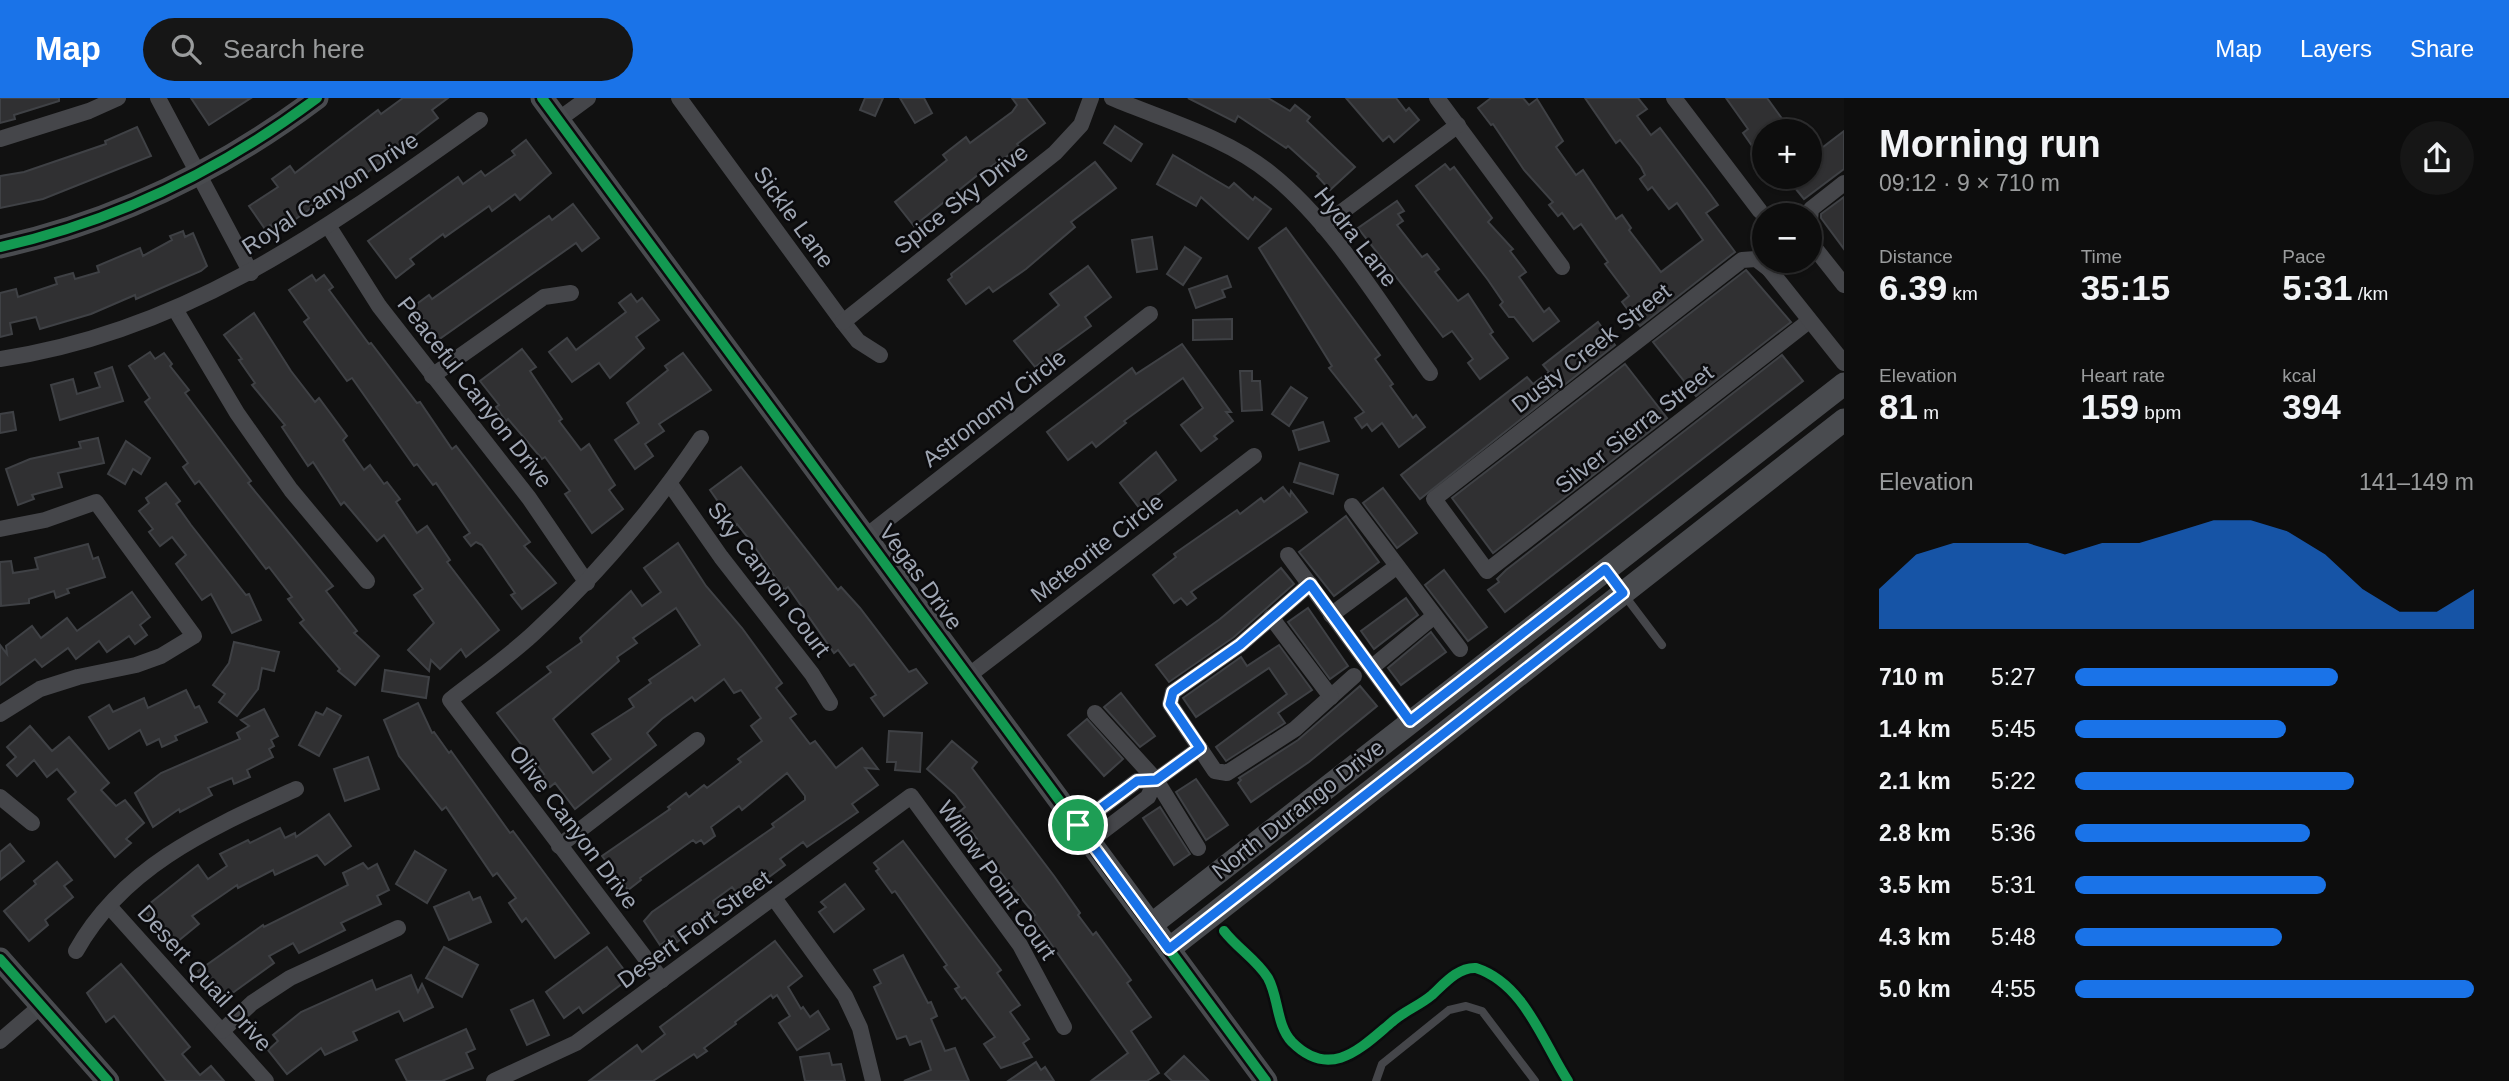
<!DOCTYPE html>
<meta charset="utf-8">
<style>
:root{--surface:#0d0d0d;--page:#161616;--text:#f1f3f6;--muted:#9a9c9d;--line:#2d2d2e;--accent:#1a73e8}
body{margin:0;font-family:Arial,sans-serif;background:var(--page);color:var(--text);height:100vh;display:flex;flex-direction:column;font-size:26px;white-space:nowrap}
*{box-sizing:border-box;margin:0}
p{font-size:23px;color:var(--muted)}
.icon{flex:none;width:38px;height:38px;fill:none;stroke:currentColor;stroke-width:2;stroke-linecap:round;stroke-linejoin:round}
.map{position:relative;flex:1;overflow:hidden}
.side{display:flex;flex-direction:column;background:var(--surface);width:665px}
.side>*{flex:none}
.controls{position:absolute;left:1752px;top:21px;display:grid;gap:14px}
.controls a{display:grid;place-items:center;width:70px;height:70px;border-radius:50%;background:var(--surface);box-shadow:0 2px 5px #0004,0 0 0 2px var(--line);font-size:35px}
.pin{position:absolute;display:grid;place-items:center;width:60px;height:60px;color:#fff;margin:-30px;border:4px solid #fff;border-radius:50%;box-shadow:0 2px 7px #0007}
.round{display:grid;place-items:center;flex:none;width:74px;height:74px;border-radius:37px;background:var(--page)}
.head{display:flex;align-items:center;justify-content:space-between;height:119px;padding:0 35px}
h1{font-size:38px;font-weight:700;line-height:52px}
.stats{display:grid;grid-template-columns:repeat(3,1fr);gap:10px;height:119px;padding:7px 35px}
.stats div{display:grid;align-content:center}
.stats b{font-size:35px;font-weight:700}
.stats small{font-size:19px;font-weight:400}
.stats p{font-size:19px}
.chart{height:196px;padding:14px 35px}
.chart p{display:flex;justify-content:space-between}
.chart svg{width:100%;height:126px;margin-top:7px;fill:var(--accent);opacity:.7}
ul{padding:0 35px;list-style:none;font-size:23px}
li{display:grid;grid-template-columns:112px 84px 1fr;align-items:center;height:52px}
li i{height:18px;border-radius:9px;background:var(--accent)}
header{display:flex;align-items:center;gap:42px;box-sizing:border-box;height:98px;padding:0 35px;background:var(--accent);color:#fff}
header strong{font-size:33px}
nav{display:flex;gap:38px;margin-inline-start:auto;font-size:24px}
.search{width:490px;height:63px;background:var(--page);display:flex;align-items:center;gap:18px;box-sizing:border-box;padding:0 24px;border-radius:38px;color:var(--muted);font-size:26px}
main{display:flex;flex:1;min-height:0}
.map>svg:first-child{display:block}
</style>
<header>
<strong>Map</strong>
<div class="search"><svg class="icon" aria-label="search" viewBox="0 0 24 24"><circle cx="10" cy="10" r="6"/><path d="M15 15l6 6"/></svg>Search here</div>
<nav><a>Map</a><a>Layers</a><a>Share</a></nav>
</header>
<main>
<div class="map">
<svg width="1844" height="983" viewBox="0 0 1844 983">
<rect width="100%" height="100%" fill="#111"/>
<g fill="#303032" stroke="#3f4145" stroke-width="2" fill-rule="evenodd">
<polygon points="0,0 59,0 59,3 14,17 15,21 0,25"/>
<polygon points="191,0 251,0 209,27"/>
<polygon points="403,0 448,0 432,12 438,20 347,90 345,86 276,135 270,127 265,131 249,108 278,89 272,81 290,68 295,75 378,12 381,16"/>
<polygon points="865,0 883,0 875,18 860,12"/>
<polygon points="900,0 924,0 932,15 915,25"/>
<polygon points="1012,0 1026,0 1045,25 1017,46 1020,50 979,76 914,128 895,104 947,62 943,57 966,39 970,45 1012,14 1017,7"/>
<polygon points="1188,0 1268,0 1290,13 1295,7 1310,19 1307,23 1355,69 1330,92 1317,78 1319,76 1288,48 1286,50 1238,18 1235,24"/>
<polygon points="1346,0 1396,0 1406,13 1409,10 1419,22 1394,44 1389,38 1383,43"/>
<polygon points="1491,0 1523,0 1529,7 1537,1 1563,43 1556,49 1576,77 1583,72 1616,121 1622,117 1631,130 1629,132 1661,174 1703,142 1677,105 1669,111 1652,89 1648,92 1640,81 1645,77 1641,69 1620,42 1616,45 1585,0 1638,0 1647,11 1637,18 1651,37 1660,30 1708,93 1718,107 1706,115 1735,154 1640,228 1622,204 1629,198 1605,166 1608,164 1581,126 1574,131 1562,115 1558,118 1549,107 1553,104 1524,72 1493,26 1491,27 1478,10"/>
<polygon points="1726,0 1767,0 1791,33 1764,33 1764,65 1743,35 1748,31"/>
<polygon points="1115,28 1142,46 1131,63 1104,45"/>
<polygon points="137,29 151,58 43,101 0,110 0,78 24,74 106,46 105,43"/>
<polygon points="1844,33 1844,71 1804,101 1786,79 1810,79 1810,59"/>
<polygon points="526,42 551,75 520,102 515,96 492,113 489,108 445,139 443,136 410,161 414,166 396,180 368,143 458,79 463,86 481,73 485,78 515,57 512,53"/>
<polygon points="1173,57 1229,90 1234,85 1253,102 1255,99 1271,111 1248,141 1201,99 1196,108 1157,86"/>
<polygon points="1095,64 1116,90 1071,124 1075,129 1026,171 993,194 989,189 966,206 948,182 952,179 951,176"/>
<polygon points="1445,66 1450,72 1454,69 1492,120 1488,124 1513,151 1510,153 1526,174 1519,179 1544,214 1549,210 1559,223 1533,243 1514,219 1509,219 1500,207 1503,204 1488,182 1416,88"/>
<polygon points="1844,99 1844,151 1821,120 1821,116"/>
<polygon points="1397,103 1404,113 1398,116 1403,123 1397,127 1422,159 1427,156 1439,171 1435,174 1458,203 1468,196 1493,234 1490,236 1508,260 1480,281 1468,265 1473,261 1452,233 1443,239 1358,130"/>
<polygon points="573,106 599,140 582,153 576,145 438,242 414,208 429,197 432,201 549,118 552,122"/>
<polygon points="1286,130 1380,257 1375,261 1393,286 1390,288 1413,320 1416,317 1425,329 1399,349 1382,325 1372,333 1367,326 1362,330 1355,320 1364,314 1329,270 1332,268 1259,150"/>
<polygon points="183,133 185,139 193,135 207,168 201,173 136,201 135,197 91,216 40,231 36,219 10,225 12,236 0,239 0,195 16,191 18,199 57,186 55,180 73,175 75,181 99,174 97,168 140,150 143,158 172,142 170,138"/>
<polygon points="1152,139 1157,171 1137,174 1132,142"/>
<polygon points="1185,149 1201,160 1183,187 1167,176"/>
<polygon points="1088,168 1111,199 1085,219 1091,228 1035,269 1014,243 1059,207 1050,196"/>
<polygon points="1746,172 1791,224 1696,298 1653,244"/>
<polygon points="312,177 316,183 324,177 333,189 329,192 369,246 371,245 417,305 420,304 452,351 456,348 530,444 524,448 556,485 522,511 511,497 515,495 482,447 476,444 471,448 464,439 470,435 436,385 433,387 417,366 414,368 352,280 347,283 304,224 309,220 289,192"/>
<polygon points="1227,178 1231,189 1222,192 1225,199 1196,210 1189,191"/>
<polygon points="631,196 637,204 642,200 659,222 636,239 644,250 610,280 599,265 572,284 549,254 567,240 576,252 626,214 619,205"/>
<polygon points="254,215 291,273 315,304 319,300 347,338 343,342 364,372 370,367 384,386 387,384 400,401 396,404 417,435 427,428 450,462 447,464 499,532 466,559 461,551 440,571 431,562 429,573 408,552 434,525 414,497 423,491 384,437 377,443 344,404 341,407 313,364 308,368 282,329 285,327 252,287 255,285 239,262 242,261 224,237"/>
<polygon points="1232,221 1232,241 1193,242 1193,222"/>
<polygon points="1598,224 1615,247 1420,401 1401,377 1527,279 1533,286 1549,274 1543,267"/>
<polygon points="1182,246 1231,314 1226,314 1233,323 1214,338 1217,341 1201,353 1181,327 1203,310 1183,280 1124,323 1126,325 1096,349 1092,344 1068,362 1047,334 1132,270 1136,276"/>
<polygon points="522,251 536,269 530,273 562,321 559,323 581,352 589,346 615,387 609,392 623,411 592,435 565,396 570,393 545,359 542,361 508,321 506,323 496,309 499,307 480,283"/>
<polygon points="150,254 155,261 164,255 172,266 170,268 189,292 185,295 251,383 248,385 333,488 326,493 357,533 354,535 379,558 355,587 338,573 340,571 300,525 304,522 288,501 292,499 269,469 266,471 199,383 195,386 183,369 188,365 145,304 150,300 129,268"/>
<polygon points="683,255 711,292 659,326 664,333 645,346 653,358 635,371 615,342 639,325 627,305 668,272 665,268"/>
<polygon points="1782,257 1803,283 1505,514 1488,492 1499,484 1497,481 1506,472"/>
<polygon points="1625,266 1667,320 1493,455 1452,400"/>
<polygon points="112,269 123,303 60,322 51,287 73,281 77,296 100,289 95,275"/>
<polygon points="1240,273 1252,273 1252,283 1260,283 1262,312 1242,313"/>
<polygon points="1291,289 1307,300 1289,328 1272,316"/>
<polygon points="13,314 16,332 0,335 0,316"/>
<polygon points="1323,324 1329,343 1299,352 1293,333"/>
<polygon points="98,340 104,365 58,375 62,389 32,397 34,401 18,407 6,371 30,361 81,350 79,344"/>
<polygon points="126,343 150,360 141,376 133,371 125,386 108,376"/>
<polygon points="1156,354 1176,382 1140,411 1120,385"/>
<polygon points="1300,365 1338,377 1333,396 1294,384"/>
<polygon points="741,369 838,492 841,489 860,510 909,574 916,571 927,585 884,618 871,600 876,597 854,566 850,568 838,552 834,555 788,489 784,492 750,442 737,426 735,428 710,392"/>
<polygon points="166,385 180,403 176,406 191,427 246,497 249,496 261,522 232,535 211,496 202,502 176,466 186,457 172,439 160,448 149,434 153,431 139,413 149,405 146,400"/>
<polygon points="1283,389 1290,398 1291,393 1307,414 1191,494 1196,500 1187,507 1181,500 1174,505 1153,477 1176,459 1174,456 1237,412 1240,416 1261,400 1264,404"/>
<polygon points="1383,390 1417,435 1397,450 1363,405"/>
<polygon points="1346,418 1379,464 1334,498 1299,454"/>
<path d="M678,445L706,488L742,530L782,585L776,590L796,616L790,620L810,646L815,643L836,670L862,650L878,671L865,670L878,687L852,706L858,714L807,749L803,744L780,761L785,767L741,800L732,789L713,803L720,815L677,844L673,838L660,847L644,823L652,814L774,729L772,726L805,702V698L787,675L742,712L739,708L711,729L715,738L704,746L701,742L696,745L693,742L640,780L641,782L628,792L602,758L670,711L668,709L686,695L689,699L704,687L707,690L741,664L738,661L762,643L751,628L761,620L741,592L734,595L724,581L695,603L692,599L662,621L647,635L656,647L575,711L555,685L550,689L541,678L544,676L497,615L551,574L547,569L582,544L580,540L631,493L642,508L661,494L644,470ZM676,510L700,547L649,582L651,585L629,601L634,609L592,636L611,661L593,675L553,621L619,563L617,559L637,545L633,540Z"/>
<polygon points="88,446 93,461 98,459 105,479 67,491 69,495 56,500 54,493 29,501 29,505 1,508 0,464 11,463 13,475 38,471 35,460"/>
<polygon points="1281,470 1294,486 1234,539 1169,584 1156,567 1220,521"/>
<polygon points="1444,472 1487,529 1468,543 1425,487"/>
<polygon points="132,494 150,519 140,527 147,537 135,546 129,538 107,554 99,543 76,561 68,550 42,569 35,561 0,587 0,547 7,556 6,548 32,528 41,540 67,520 77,533"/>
<polygon points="1406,500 1418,517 1374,551 1361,533"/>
<polygon points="1308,510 1348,568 1330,581 1288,524"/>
<polygon points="1431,534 1446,554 1401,587 1388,570"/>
<polygon points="234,544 279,554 274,573 262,570 258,591 237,618 219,604 225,596 213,587 229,565"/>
<polygon points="1279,547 1312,592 1278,615 1285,625 1226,663 1216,649 1287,596 1269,570 1196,619 1183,600 1241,559 1247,568"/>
<polygon points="385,572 429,579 426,600 382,593"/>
<polygon points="1360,588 1377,608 1309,664 1251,704 1238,685 1241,682 1239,680 1298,642"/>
<polygon points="186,592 195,610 199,608 207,624 175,638 177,642 162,649 159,641 147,647 140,632 109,651 89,619 109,607 113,614 144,600 148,610"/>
<polygon points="1121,595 1155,638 1140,649 1104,609"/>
<polygon points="418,605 432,635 434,634 449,655 451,653 510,735 513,733 589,835 555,860 526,820 522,824 509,805 516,800 497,775 493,778 446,709 442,712 399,658 384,622"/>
<polygon points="327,610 341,618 319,658 299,647 316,614 323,617"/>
<polygon points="264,611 278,638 271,642 274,648 269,651 273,659 247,672 250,679 234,686 232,680 208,690 212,697 180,714 179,711 153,729 135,695 161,675 240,641 237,635 249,628 241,622"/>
<polygon points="1087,621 1123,661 1104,678 1068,637"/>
<polygon points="30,628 52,653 69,639 109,685 101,692 116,708 125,702 144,725 126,741 131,745 115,759 68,701 76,694 57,671 47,679 34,662 17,678 7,667 16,659 7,649"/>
<polygon points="889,633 922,635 920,674 895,672 896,664 887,664"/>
<polygon points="952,643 977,664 972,670 1054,778 1080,815 1078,817 1093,837 1096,834 1131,882 1127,885 1151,919 1131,933 1159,975 1147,983 1091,983 1128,955 1032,819 1035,817 975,743 977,741 958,715 965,709 955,696 927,671"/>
<polygon points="368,659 379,691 345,703 334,671"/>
<polygon points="1196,681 1228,727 1206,742 1176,694"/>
<polygon points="1160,709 1190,756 1174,767 1143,720"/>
<polygon points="329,716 351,748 325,767 317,757 275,777 273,772 238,790 237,787 192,818 199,826 172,848 143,811 198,767 208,781 227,768 220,756 248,742 250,745 280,730 285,740 295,735 296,739"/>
<polygon points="903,743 1001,872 997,875 1020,907 1010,914 1029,941 1023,945 1032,959 1001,970 984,946 995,939 965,899 962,901 955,891 959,889 944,869 947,867 895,793 892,795 876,773 879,771 874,765"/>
<polygon points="10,746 24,763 0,782 0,754"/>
<polygon points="415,753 446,772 427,805 396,786"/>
<polygon points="57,764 72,782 64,788 73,799 45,822 48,827 29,843 4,813 36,786 34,783"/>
<polygon points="363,765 368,771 377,766 389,792 377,798 381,806 341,825 345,832 299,855 293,845 269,858 274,865 227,899 221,892 215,897 198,873 263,827 264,829 348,787 343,775"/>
<polygon points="845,786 864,811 834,834 819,814 826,809 821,804"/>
<polygon points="469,794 473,802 480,799 491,824 449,842 434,809"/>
<polygon points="775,843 802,878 788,889 801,911 803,909 810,919 818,913 829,931 797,952 779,925 790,918 777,897 773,900 771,897 735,924 736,926 704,950 707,953 697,960 694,956 653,983 589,983 637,947 642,954 665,936 660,929"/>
<polygon points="444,849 478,867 462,899 426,880"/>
<polygon points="607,849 624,872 618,878 623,885 583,915 579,909 564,920 546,894"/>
<polygon points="903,857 928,905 931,904 937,918 931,921 945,953 955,950 969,983 904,983 931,972 921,943 910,947 906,938 897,941 874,889 881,885 874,872"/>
<polygon points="121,866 190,949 182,956 200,977 211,968 224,983 166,983 114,918 106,924 87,895"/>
<polygon points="411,877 418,894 422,886 433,909 404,923 399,913 353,934 357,942 325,957 321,950 287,976 268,952 278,943 273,937 301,914 372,882 376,892"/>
<polygon points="533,902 549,937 527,947 511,912"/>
<polygon points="466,931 475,951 466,955 473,970 442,983 407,983 396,962"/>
<polygon points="829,955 832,967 841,966 845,983 805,983 800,959"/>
<polygon points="1184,958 1209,983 1172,983 1165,976"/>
<polygon points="1036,964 1041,972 1045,969 1054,983 1008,983"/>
</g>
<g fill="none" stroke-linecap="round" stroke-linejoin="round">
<g stroke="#45464a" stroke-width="8">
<polyline points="1625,498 1662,547"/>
<polyline points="1376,983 1382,966 1449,912 1466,908 1482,913 1535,983"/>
</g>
<g stroke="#45464a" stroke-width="16">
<polyline points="158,0 251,175"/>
<polyline points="679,0 843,224 858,243 880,257"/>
<path d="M1112,0C1164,22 1226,39 1270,75C1334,126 1382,209 1430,275"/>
<polyline points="1437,0 1562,169"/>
<polyline points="1674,0 1760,113"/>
<polyline points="558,22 588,0"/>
<polyline points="0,41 89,13 118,0"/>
<polyline points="1810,122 1811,111 1844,85"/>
<polyline points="1323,128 1458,27"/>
<polyline points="329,129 379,208 529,400 587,485"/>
<polyline points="1810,144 1844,187"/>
<polyline points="1779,163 1769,171 1756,161 1742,162 1434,401 1487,473 1809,223"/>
<polyline points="1769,171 1844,265"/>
<polyline points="175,211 237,315 291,392 367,483"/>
<polyline points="843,224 1055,55 1081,27 1091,0"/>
<path d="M0,261C189,233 330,128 480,22"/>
<polyline points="432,278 544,199 571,195"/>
<polyline points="670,386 721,459 812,576 830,605"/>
<polyline points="1352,408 1460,551"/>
<polyline points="0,431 45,422 96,404 194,538 161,558 136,567 78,579 40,591 0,616"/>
<polyline points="865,439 1150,216"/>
<polyline points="1288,457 1410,623"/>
<polyline points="1310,486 1240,547 1173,594 1170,606 1215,673 1227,675 1295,631 1354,578"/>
<polyline points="1331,517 1396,469"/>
<polyline points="1271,519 1331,599"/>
<polyline points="1371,570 1433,519"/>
<polyline points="968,578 1254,358"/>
<polyline points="1095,615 1156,682 1198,750"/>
<polyline points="0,699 32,725"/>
<polyline points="1078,727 1137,683 1156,682"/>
<polyline points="1090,743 1148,699 1156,682 1200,650"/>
<polyline points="559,748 697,642"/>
<polyline points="774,800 845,898 860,930 873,983"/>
<polyline points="109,808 266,983"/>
<path d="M76,853C124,767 211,730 296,691"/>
<path d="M662,882L450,602C478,580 508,559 534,535C597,477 653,411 701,340"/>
<polyline points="222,933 252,905 290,880 398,830"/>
<polyline points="0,943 42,907"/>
<polyline points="494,983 576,945 911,698 1020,847 1064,929"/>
</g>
<g stroke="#494b4f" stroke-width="23">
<polyline points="542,0 1266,983"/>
<path d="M0,149C118,123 221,72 317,0"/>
<polyline points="1151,827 1844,286"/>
<polyline points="1169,851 1844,322"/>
<polyline points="0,861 108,983"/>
</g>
<defs>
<g id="cycleway">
<polyline points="542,0 1266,983"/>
<path d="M0,149C118,123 221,72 317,0"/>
<path d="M1224,833C1237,850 1257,862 1268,880C1279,900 1276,927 1292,944C1331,983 1362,949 1392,924C1404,913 1419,908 1432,897C1444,886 1458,869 1476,870C1525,886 1543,945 1568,983"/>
<polyline points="0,861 108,983"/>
</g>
</defs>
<use href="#cycleway" stroke="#0b0b0d" stroke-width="15"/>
<use href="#cycleway" stroke="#139951" stroke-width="10"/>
</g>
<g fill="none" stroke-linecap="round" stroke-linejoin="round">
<defs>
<polygon id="route" points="1605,471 1623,495 1169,851 1078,727 1137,683 1156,682 1200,650 1170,606 1173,594 1240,547 1310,486 1410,623"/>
</defs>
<use href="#route" stroke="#fff" stroke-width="14"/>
<use href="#route" stroke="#1a73e8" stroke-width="9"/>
</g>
<g text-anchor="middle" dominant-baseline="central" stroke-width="5" stroke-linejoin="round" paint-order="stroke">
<g font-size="23" fill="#a0a7b4" stroke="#0b0b0d">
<text transform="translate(330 95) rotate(-33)">Royal Canyon Drive</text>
<text transform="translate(961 101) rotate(-38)">Spice Sky Drive</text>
<text transform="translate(794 119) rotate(54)">Sickle Lane</text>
<text transform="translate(1356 139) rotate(52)">Hydra Lane</text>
<text transform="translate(1591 250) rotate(-38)">Dusty Creek Street</text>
<text transform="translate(475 294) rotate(52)">Peaceful Canyon Drive</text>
<text transform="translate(994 310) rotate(-38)">Astronomy Circle</text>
<text transform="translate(1634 331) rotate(-38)">Silver Sierra Street</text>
<text transform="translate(1097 450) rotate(-38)">Meteorite Circle</text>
<text transform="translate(921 479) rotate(54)">Vegas Drive</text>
<text transform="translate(769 481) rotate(53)">Sky Canyon Court</text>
<text transform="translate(1298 711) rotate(-38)">North Durango Drive</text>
<text transform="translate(574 729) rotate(53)">Olive Canyon Drive</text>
<text transform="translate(997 782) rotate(55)">Willow Point Court</text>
<text transform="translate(694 831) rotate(-36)">Desert Fort Street</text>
<text transform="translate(205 880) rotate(48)">Desert Quail Drive</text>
</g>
</g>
</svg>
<div class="controls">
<a>+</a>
<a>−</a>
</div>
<div class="pin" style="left:1078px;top:727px;background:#1e9e55"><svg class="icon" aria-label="arrive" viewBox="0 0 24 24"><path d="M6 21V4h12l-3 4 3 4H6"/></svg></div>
</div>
<section class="side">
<div class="head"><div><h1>Morning run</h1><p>09:12 · 9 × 710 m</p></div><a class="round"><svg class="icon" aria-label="share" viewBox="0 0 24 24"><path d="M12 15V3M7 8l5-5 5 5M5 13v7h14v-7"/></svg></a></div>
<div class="stats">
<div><p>Distance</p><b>6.39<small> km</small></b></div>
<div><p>Time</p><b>35:15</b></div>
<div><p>Pace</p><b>5:31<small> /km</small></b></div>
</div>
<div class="stats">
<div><p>Elevation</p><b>81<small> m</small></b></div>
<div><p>Heart rate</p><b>159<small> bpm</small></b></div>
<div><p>kcal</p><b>394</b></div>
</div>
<div class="chart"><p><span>Elevation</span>141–149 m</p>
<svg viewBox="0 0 160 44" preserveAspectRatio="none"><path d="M0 44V30L10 18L20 14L30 14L40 14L50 18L60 14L70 14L80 10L90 6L100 6L110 10L120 18L130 30L140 38L150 38L160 30V44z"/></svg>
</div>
<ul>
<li><b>710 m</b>5:27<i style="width:66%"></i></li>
<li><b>1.4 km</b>5:45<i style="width:53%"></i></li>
<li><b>2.1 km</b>5:22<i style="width:70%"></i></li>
<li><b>2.8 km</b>5:36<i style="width:59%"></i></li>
<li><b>3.5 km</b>5:31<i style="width:63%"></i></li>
<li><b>4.3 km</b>5:48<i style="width:52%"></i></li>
<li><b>5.0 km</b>4:55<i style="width:100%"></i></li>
</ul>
</section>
</main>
